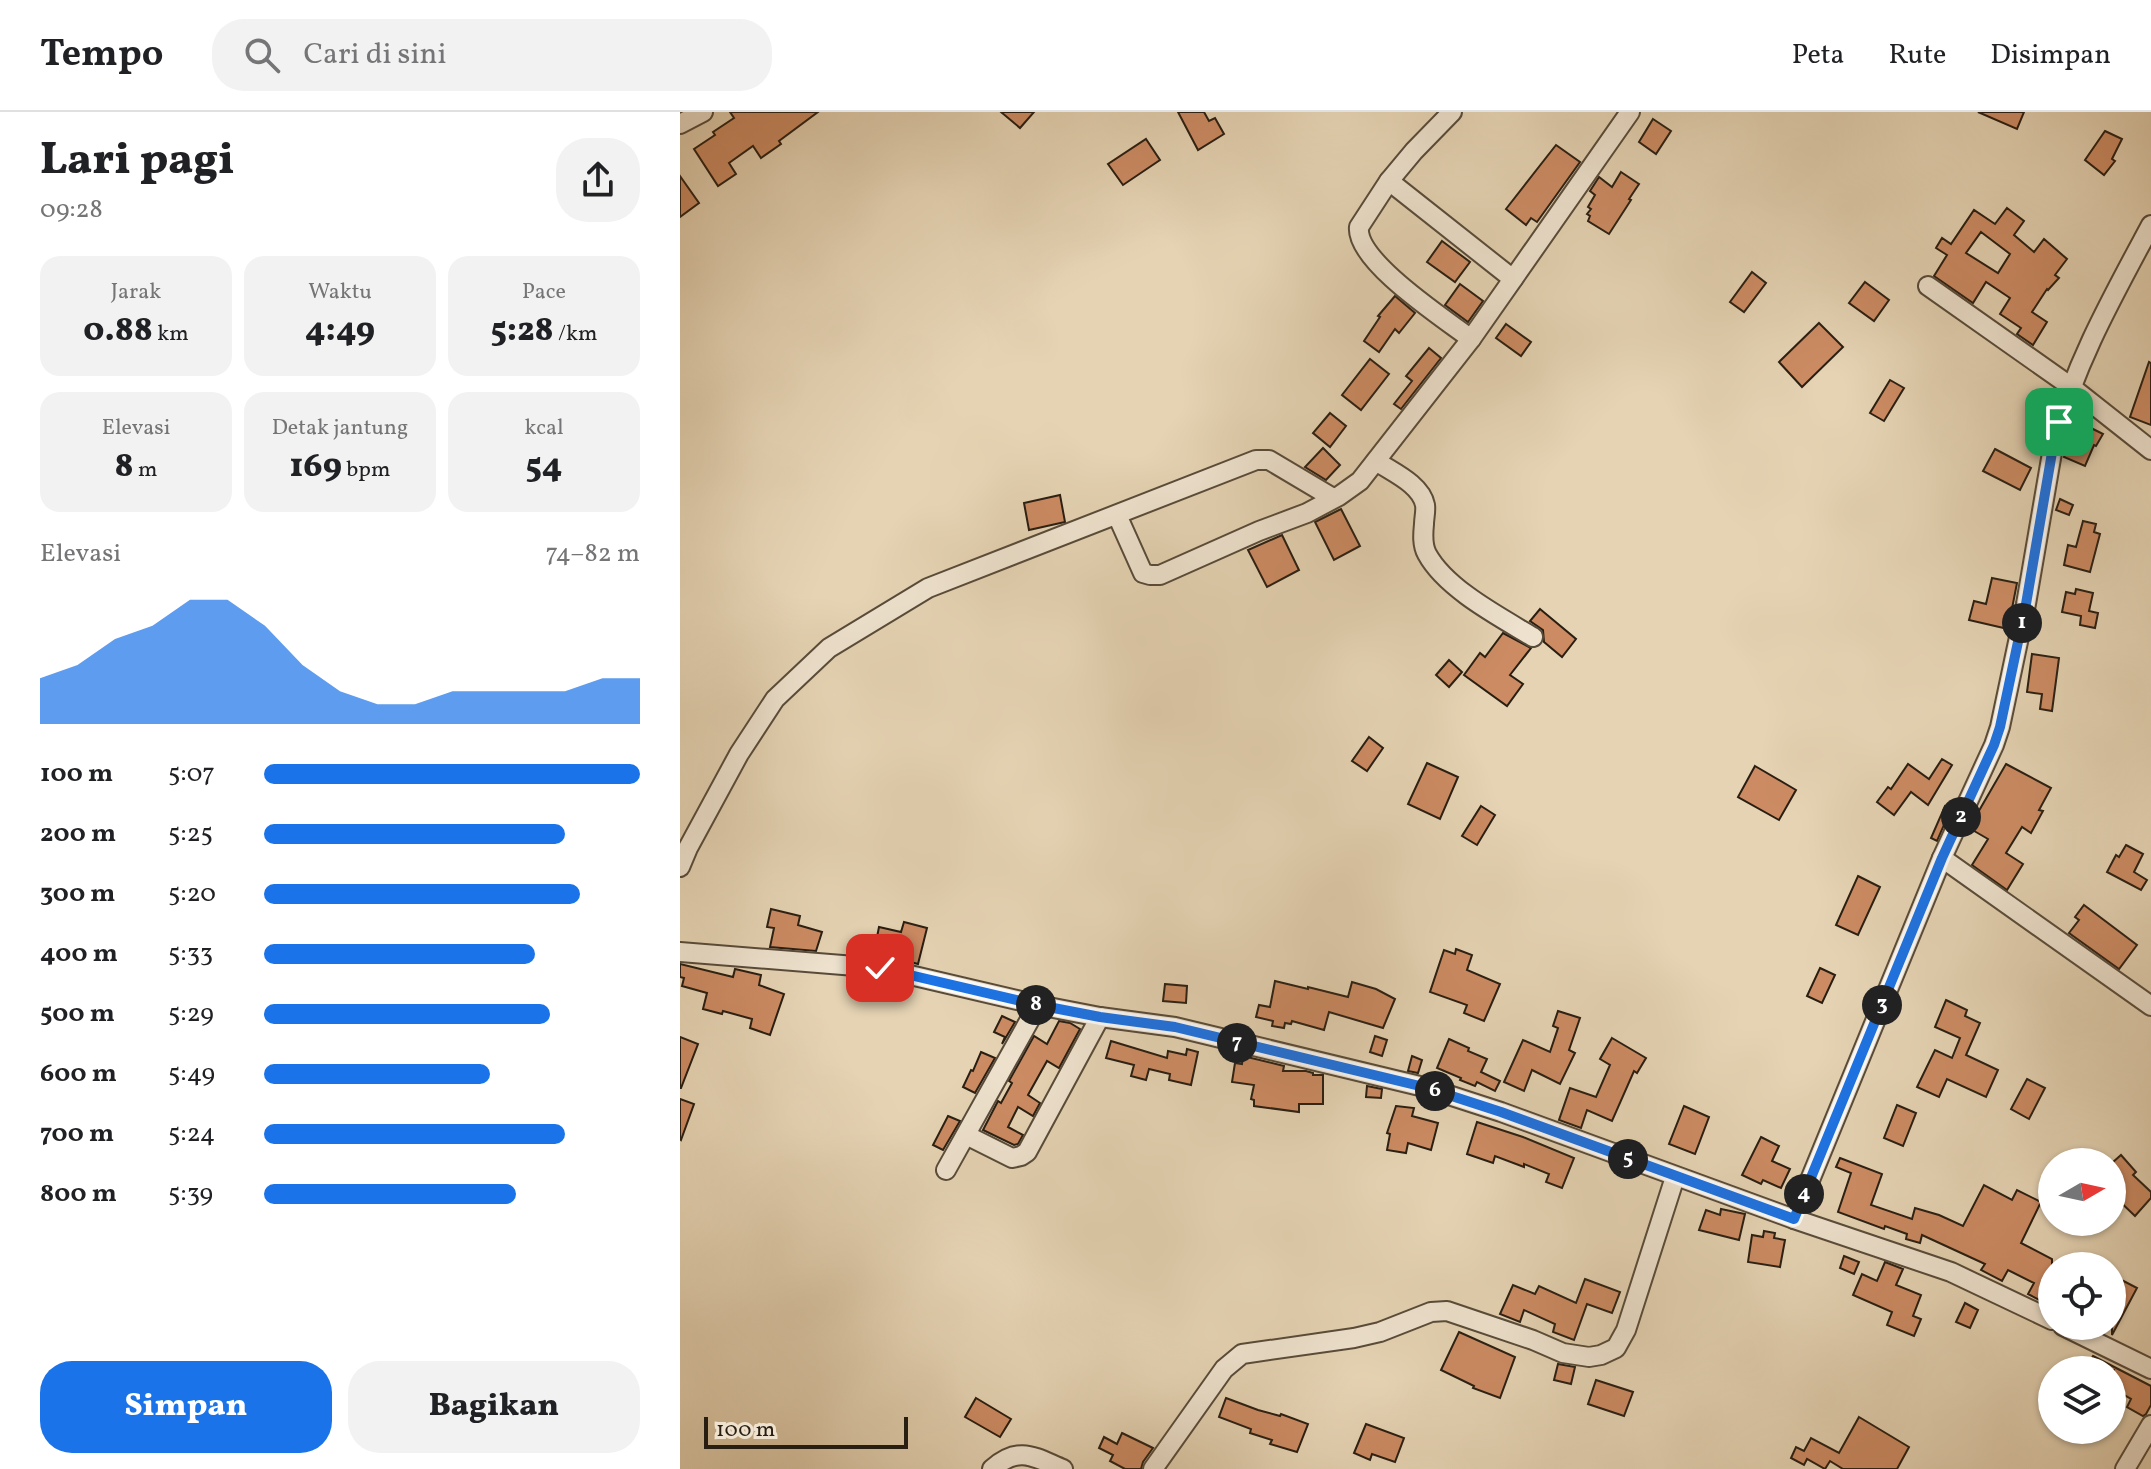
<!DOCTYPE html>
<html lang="id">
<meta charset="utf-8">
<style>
:root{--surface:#fff;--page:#f2f2f2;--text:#202124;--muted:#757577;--line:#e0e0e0;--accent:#1a73e8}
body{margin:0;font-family:Vollkorn,serif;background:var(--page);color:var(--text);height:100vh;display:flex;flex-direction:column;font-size:30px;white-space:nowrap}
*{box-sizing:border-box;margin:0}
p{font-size:26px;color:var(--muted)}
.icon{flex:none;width:44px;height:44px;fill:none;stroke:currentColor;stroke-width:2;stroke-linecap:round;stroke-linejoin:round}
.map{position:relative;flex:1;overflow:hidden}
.details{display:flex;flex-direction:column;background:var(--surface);width:680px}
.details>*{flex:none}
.needle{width:52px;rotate:81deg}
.tools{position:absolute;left:1358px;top:1036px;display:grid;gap:16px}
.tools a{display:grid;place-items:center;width:88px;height:88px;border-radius:50%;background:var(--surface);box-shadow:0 2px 6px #0004;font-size:40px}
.scale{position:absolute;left:24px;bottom:20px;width:204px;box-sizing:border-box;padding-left:8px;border:4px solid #291e12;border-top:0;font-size:22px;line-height:28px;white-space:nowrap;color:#291e12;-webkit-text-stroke:6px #eee2ce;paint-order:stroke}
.pin{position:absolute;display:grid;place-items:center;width:68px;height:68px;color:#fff;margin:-34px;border-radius:16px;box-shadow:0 4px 12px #0006}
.km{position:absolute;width:40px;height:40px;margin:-20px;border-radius:50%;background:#222;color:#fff;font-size:22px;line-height:40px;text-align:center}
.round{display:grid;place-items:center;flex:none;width:84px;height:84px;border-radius:32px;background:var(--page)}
.headline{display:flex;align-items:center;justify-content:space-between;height:136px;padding:0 40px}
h1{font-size:44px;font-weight:800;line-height:60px}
.figures{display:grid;grid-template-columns:repeat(3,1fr);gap:12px;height:136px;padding:8px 40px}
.figures div{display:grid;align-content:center;border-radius:20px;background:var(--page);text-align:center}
.figures b{font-size:34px;font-weight:800}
.figures small{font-size:22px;font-weight:400}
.figures p{font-size:22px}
.chart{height:224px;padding:16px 40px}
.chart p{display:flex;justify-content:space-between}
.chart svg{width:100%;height:144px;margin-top:8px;fill:var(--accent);opacity:.7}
.primary-button{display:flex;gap:16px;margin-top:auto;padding:16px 40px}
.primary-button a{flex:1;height:92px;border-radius:32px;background:var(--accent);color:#fff;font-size:32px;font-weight:800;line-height:92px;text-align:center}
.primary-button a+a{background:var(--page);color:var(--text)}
ul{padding:0 40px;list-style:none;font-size:26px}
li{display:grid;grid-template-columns:128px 96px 1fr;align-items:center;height:60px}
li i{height:20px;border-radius:10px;background:var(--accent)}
header{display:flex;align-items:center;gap:48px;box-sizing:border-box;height:112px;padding:0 40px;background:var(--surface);border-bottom:2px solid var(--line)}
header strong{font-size:38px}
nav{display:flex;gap:44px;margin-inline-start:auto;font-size:28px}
.search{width:560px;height:72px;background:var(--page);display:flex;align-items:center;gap:20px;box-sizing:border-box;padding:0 28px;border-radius:32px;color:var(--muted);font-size:30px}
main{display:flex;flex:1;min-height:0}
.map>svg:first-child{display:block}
</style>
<header>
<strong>Tempo</strong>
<div class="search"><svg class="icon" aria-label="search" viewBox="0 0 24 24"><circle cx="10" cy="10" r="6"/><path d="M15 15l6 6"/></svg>Cari di sini</div>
<nav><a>Peta</a><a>Rute</a><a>Disimpan</a></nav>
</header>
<main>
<section class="details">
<div class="headline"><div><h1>Lari pagi</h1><p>09:28</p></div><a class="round"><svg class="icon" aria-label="share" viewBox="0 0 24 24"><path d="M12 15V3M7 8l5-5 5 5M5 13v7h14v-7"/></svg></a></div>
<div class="figures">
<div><p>Jarak</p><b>0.88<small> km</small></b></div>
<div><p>Waktu</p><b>4:49</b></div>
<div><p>Pace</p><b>5:28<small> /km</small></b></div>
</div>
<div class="figures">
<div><p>Elevasi</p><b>8<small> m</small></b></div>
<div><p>Detak jantung</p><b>169<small> bpm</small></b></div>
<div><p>kcal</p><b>54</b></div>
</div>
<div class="chart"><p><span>Elevasi</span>74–82 m</p>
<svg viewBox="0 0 160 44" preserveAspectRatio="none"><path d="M0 44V30L10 26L20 18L30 14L40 6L50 6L60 14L70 26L80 34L90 38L100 38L110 34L120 34L130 34L140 34L150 30L160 30V44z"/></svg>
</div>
<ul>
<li><b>100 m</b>5:07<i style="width:100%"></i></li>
<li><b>200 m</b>5:25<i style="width:80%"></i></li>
<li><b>300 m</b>5:20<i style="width:84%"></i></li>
<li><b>400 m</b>5:33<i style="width:72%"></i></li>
<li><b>500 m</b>5:29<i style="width:76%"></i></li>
<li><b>600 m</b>5:49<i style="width:60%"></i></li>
<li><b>700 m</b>5:24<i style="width:80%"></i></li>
<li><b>800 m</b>5:39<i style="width:67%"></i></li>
</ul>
<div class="primary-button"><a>Simpan</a><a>Bagikan</a></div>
</section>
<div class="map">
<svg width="1471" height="1357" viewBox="0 0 1471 1357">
<rect width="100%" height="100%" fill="#e5d3b3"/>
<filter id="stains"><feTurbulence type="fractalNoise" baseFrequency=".0025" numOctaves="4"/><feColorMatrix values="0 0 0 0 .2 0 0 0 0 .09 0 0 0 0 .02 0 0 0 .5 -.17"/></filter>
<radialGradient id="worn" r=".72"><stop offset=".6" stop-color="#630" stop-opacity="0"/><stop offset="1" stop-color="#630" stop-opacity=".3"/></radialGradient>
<g fill="#cc8b63" stroke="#291e12" stroke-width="2" fill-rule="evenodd">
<polygon points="50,0 138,0 99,29 101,32 81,46 73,34 49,51 56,62 38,74 14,37 35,23 33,20 54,6"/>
<polygon points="321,0 354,0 340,16"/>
<polygon points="498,0 524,0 529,9 535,6 544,22 518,38"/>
<polygon points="1298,0 1344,0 1337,17"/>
<polygon points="973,7 991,19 976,42 959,30"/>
<polygon points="1425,19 1442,27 1432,47 1435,49 1424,63 1405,48"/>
<polygon points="466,27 480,48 443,73 428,52"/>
<polygon points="876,33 900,50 857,110 851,106 846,113 826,97"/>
<polygon points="941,60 959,72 949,87 951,88 929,122 908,109 910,104 907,102 911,97 908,95 915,83 910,79 919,65 932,75"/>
<polygon points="0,64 19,91 0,105"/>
<path d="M1327,96L1344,109L1334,123L1354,140L1364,127L1387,147L1375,163L1379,166L1368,178L1367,177L1352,200L1367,210L1353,233L1337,222L1341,216L1320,202L1330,186L1306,170L1293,191L1254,164L1267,143L1256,136L1262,126L1271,132L1294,98L1315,112ZM1301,120L1330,142L1318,161L1286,141Z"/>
<polygon points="762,129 790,150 775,170 747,150"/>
<polygon points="1072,160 1086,171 1064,200 1050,190"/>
<polygon points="1185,170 1209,188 1194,209 1169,191"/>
<polygon points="780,172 803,189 788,210 765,193"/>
<polygon points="715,184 735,201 719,221 715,217 699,240 684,229 700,205 698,204"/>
<polygon points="1139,211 1163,235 1122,275 1099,250"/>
<polygon points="826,212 851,230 841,244 816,226"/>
<polygon points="749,236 761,246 721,297 714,292 732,269 726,264"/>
<polygon points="690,247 709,262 681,298 662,283"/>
<polygon points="1469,250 1471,251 1471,313 1450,305"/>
<polygon points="1210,268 1224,276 1204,309 1190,301"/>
<polygon points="650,301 666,314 650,335 633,321"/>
<polygon points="1393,307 1423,322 1416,334 1414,333 1405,354 1384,345 1392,322 1389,321"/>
<polygon points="1353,309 1366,312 1362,329 1348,325"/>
<polygon points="643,336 660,353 646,368 625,355"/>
<polygon points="1315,337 1351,356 1340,378 1303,359"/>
<polygon points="380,383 385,410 349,418 344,391"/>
<polygon points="1380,387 1393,393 1389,403 1376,398"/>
<polygon points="661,397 680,434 654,448 635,410"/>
<polygon points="1403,409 1416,412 1414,420 1420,422 1410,460 1384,453 1388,433 1396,435"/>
<polygon points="602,423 619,458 587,475 568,438"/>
<polygon points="1312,466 1337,471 1328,517 1289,508 1294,489 1306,492"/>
<polygon points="1396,477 1413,481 1409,499 1418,501 1415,516 1400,513 1401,504 1382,500 1386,480 1395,482"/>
<polygon points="860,497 896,527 882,545 864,530 863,518 850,509"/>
<polygon points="823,521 851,536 830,563 843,572 827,594 784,563 800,541 805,545"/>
<polygon points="1352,542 1379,546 1372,599 1360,597 1362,582 1347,580"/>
<polygon points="769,548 782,560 769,575 756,563"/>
<polygon points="689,625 703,636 687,659 672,649"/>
<polygon points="1262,647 1272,653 1248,693 1231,680 1214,703 1197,690 1208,675 1211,677 1228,652 1249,667"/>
<polygon points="747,651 778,665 760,707 728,692"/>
<polygon points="1326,652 1371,676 1359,698 1363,699 1351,721 1342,715 1326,741 1343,752 1327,778 1292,753 1308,727 1289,716"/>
<polygon points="1075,654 1116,678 1099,708 1058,685"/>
<polygon points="801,694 815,703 797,733 782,724"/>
<polygon points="1265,694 1271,697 1257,729 1251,726"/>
<polygon points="1446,733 1463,742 1454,760 1467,768 1461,778 1427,760 1436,743 1439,745"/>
<polygon points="1178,764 1200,775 1178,823 1156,813"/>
<polygon points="1404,793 1457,833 1439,857 1389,821 1399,808 1395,805"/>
<polygon points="91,797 120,804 118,813 142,820 136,839 90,835 94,816 87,815"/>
<polygon points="224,810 247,816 238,852 194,840 199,815 221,820"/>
<polygon points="776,837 792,843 787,858 820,872 804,909 784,901 787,893 750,880 764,838 775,842"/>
<polygon points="0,852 53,865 55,857 81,863 79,873 104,882 90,923 70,916 72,907 43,899 42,902 23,897 27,881 2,874 4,866 0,865"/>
<polygon points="1140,856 1155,863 1142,891 1127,884"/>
<polygon points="595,869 628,877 628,875 668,885 672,870 696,877 715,887 703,916 649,900 644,918 612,909 611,912 605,911 604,916 592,914 593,909 576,905 579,893 590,895"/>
<polygon points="485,872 507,874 506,891 483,889"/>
<polygon points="1266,888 1287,898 1285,904 1300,911 1286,943 1318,958 1306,985 1267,967 1259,985 1237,975 1255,938 1272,946 1280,926 1255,915"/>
<polygon points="878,899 900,906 889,938 895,941 880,972 852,958 844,979 824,970 843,928 870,940 878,916 873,914"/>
<polygon points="322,904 335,910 322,932 325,925 314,920"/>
<polygon points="379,909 390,911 400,917 379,956 367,949 348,983 360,991 353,1004 338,995 328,1015 343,1023 338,1032 334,1033 303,1018 318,989 321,991 332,971 329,969 354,924 367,932"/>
<polygon points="695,924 707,928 702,944 690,940"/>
<polygon points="0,925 18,932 1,976 0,976"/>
<polygon points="932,926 966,946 957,961 954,959 932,1009 907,998 901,1016 879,1008 890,976 916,985 930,953 920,947"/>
<polygon points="769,927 789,936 788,939 807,947 801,960 820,969 815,979 797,970 795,974 780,968 781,966 757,956"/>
<polygon points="431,929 487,946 488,939 506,943 507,937 518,940 511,973 489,968 490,962 469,957 466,968 451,964 454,953 426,946"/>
<polygon points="301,940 315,946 295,981 283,975 291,958 293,959"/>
<polygon points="563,944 604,954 603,959 626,959 633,961 633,963 643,963 643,992 619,992 619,1000 574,994 574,988 571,987 574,973 552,970 555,951 562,952"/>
<polygon points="732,944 742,948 738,961 728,959"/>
<polygon points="1347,967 1365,976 1349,1007 1331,997"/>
<polygon points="687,974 702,977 701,986 686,985"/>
<polygon points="0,987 14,992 1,1028 0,1027"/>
<polygon points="1217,993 1236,1001 1223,1034 1204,1026"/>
<polygon points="716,994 734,996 732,1004 758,1011 751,1038 728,1031 726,1041 707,1038 710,1022 707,1021"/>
<polygon points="1004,994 1029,1005 1015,1042 989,1032"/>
<polygon points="268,1004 280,1009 263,1038 253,1033"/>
<polygon points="797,1010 843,1025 894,1046 882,1076 866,1070 869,1062 844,1052 844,1055 815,1044 813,1051 787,1042"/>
<polygon points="1081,1025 1099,1034 1092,1049 1110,1057 1101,1076 1083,1068 1081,1072 1062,1063"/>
<polygon points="1441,1043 1456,1060 1453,1063 1471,1080 1471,1086 1455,1104 1432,1082 1432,1051"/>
<polygon points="1160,1046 1202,1062 1191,1093 1232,1107 1235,1096 1259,1103 1283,1114 1304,1073 1332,1088 1337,1078 1361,1090 1341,1131 1372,1147 1372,1174 1363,1190 1348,1182 1354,1171 1328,1158 1322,1169 1301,1158 1305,1152 1242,1123 1240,1131 1226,1127 1227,1122 1205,1114 1204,1117 1158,1100 1171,1061 1156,1055"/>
<polygon points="1041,1097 1065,1102 1059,1128 1019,1118 1026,1098 1040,1103"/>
<polygon points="1084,1119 1095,1121 1094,1126 1105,1128 1100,1155 1068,1150 1072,1123 1083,1125"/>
<polygon points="1164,1144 1179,1150 1174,1162 1160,1156"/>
<polygon points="1205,1150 1223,1157 1216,1173 1241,1183 1233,1204 1241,1207 1234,1224 1207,1213 1212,1200 1173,1183 1182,1162 1197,1169"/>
<polygon points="1432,1163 1457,1176 1432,1223"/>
<polygon points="905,1167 940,1180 932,1201 907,1192 894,1228 873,1220 875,1212 844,1198 840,1210 820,1202 833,1173 855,1182 859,1174 896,1191"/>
<polygon points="1285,1191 1298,1198 1290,1216 1276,1210"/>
<polygon points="779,1220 835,1245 820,1286 793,1276 794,1274 761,1258"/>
<polygon points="1413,1244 1471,1274 1471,1293 1466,1302 1463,1304 1447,1295 1451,1287 1432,1276 1434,1258 1405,1258"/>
<polygon points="878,1252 895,1255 891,1272 874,1268"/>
<polygon points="916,1268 953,1280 944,1304 908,1292"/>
<polygon points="296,1286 331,1307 320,1325 285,1305"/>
<polygon points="546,1286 578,1298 600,1304 601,1302 628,1312 617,1340 590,1332 592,1328 570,1321 571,1317 539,1305"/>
<polygon points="1179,1305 1229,1335 1217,1357 1163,1357 1150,1349 1145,1357 1127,1347 1124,1353 1111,1346 1116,1335 1124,1339 1131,1326 1159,1341"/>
<polygon points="686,1312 724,1326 715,1350 692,1342 690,1348 674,1341"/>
<polygon points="442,1321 473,1336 463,1350 461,1357 445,1357 430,1349 433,1343 419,1336 424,1325 437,1332"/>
</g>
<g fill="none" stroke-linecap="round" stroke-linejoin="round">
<defs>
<g id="minor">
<path d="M772,0L734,39L709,69L679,115C675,149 765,207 791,227"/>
<polyline points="0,12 23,0"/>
<polyline points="709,69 833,167"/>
<polyline points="1248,174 1390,274 1471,338"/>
<path d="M696,349C712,360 741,372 745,393C746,399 744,406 744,412C743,422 742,433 747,442C766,477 820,505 853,525"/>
<polyline points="437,403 463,461 470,463 480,463 579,419 627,401 659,384 680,369 791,227 950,0"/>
<polyline points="1262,746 1471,894"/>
<polyline points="0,755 8,736 59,642 95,587 149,536 248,476 576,348 589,348 653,386"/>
<polyline points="0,840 200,856 358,893 420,905 495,915 744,975 821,1000 1114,1107 1271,1160 1372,1208"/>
<polyline points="286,1023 332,1046 341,1044 347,1040 420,905"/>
<polyline points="266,1058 358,893"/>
<path d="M1114,1107L1262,746L1314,633L1320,615L1346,492L1374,329C1395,251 1433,184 1471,113"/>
<polyline points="1383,1214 1471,1257"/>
<path d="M312,1357C339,1333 354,1345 383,1357"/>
<polyline points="473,1357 544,1257 562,1242 674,1226 700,1220 751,1200 767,1199 853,1228 883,1241 909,1245 921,1243 936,1236 946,1218 995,1065"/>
<polyline points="1445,1357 1471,1313"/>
</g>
</defs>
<use href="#minor" stroke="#584b3a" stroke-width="22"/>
<use href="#minor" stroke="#eee2ce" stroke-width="18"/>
</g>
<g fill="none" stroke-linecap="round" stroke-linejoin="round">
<defs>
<polyline id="route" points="200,856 358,893 420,905 495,915 744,975 821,1000 1114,1107 1262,746 1314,633 1320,615 1346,492 1374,329 1379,310"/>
</defs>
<use href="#route" stroke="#fff" stroke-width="16"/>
<use href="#route" stroke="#1a73e8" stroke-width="10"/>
</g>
<rect width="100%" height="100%" filter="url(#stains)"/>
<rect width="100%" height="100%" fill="url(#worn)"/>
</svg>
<div class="tools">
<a><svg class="needle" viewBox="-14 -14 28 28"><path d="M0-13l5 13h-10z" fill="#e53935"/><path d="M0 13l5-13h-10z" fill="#757577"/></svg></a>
<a><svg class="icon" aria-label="locate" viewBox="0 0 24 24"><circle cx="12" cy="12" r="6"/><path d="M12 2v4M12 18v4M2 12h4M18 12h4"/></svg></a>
<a><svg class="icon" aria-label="layers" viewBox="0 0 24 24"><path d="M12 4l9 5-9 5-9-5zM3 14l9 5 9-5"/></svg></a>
</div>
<div class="scale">100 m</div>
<div class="pin" style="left:1379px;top:310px;background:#1e9e55"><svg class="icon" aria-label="arrive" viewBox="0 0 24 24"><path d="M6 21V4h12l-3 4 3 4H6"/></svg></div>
<div class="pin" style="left:200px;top:856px;background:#d93025"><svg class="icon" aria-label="check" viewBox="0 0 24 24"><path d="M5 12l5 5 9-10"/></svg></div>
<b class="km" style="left:1342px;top:511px">1</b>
<b class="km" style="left:1281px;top:705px">2</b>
<b class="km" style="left:1202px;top:893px">3</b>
<b class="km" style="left:1124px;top:1082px">4</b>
<b class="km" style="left:948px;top:1047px">5</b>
<b class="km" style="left:755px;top:979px">6</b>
<b class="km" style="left:557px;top:931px">7</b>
<b class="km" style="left:356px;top:893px">8</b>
</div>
</main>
